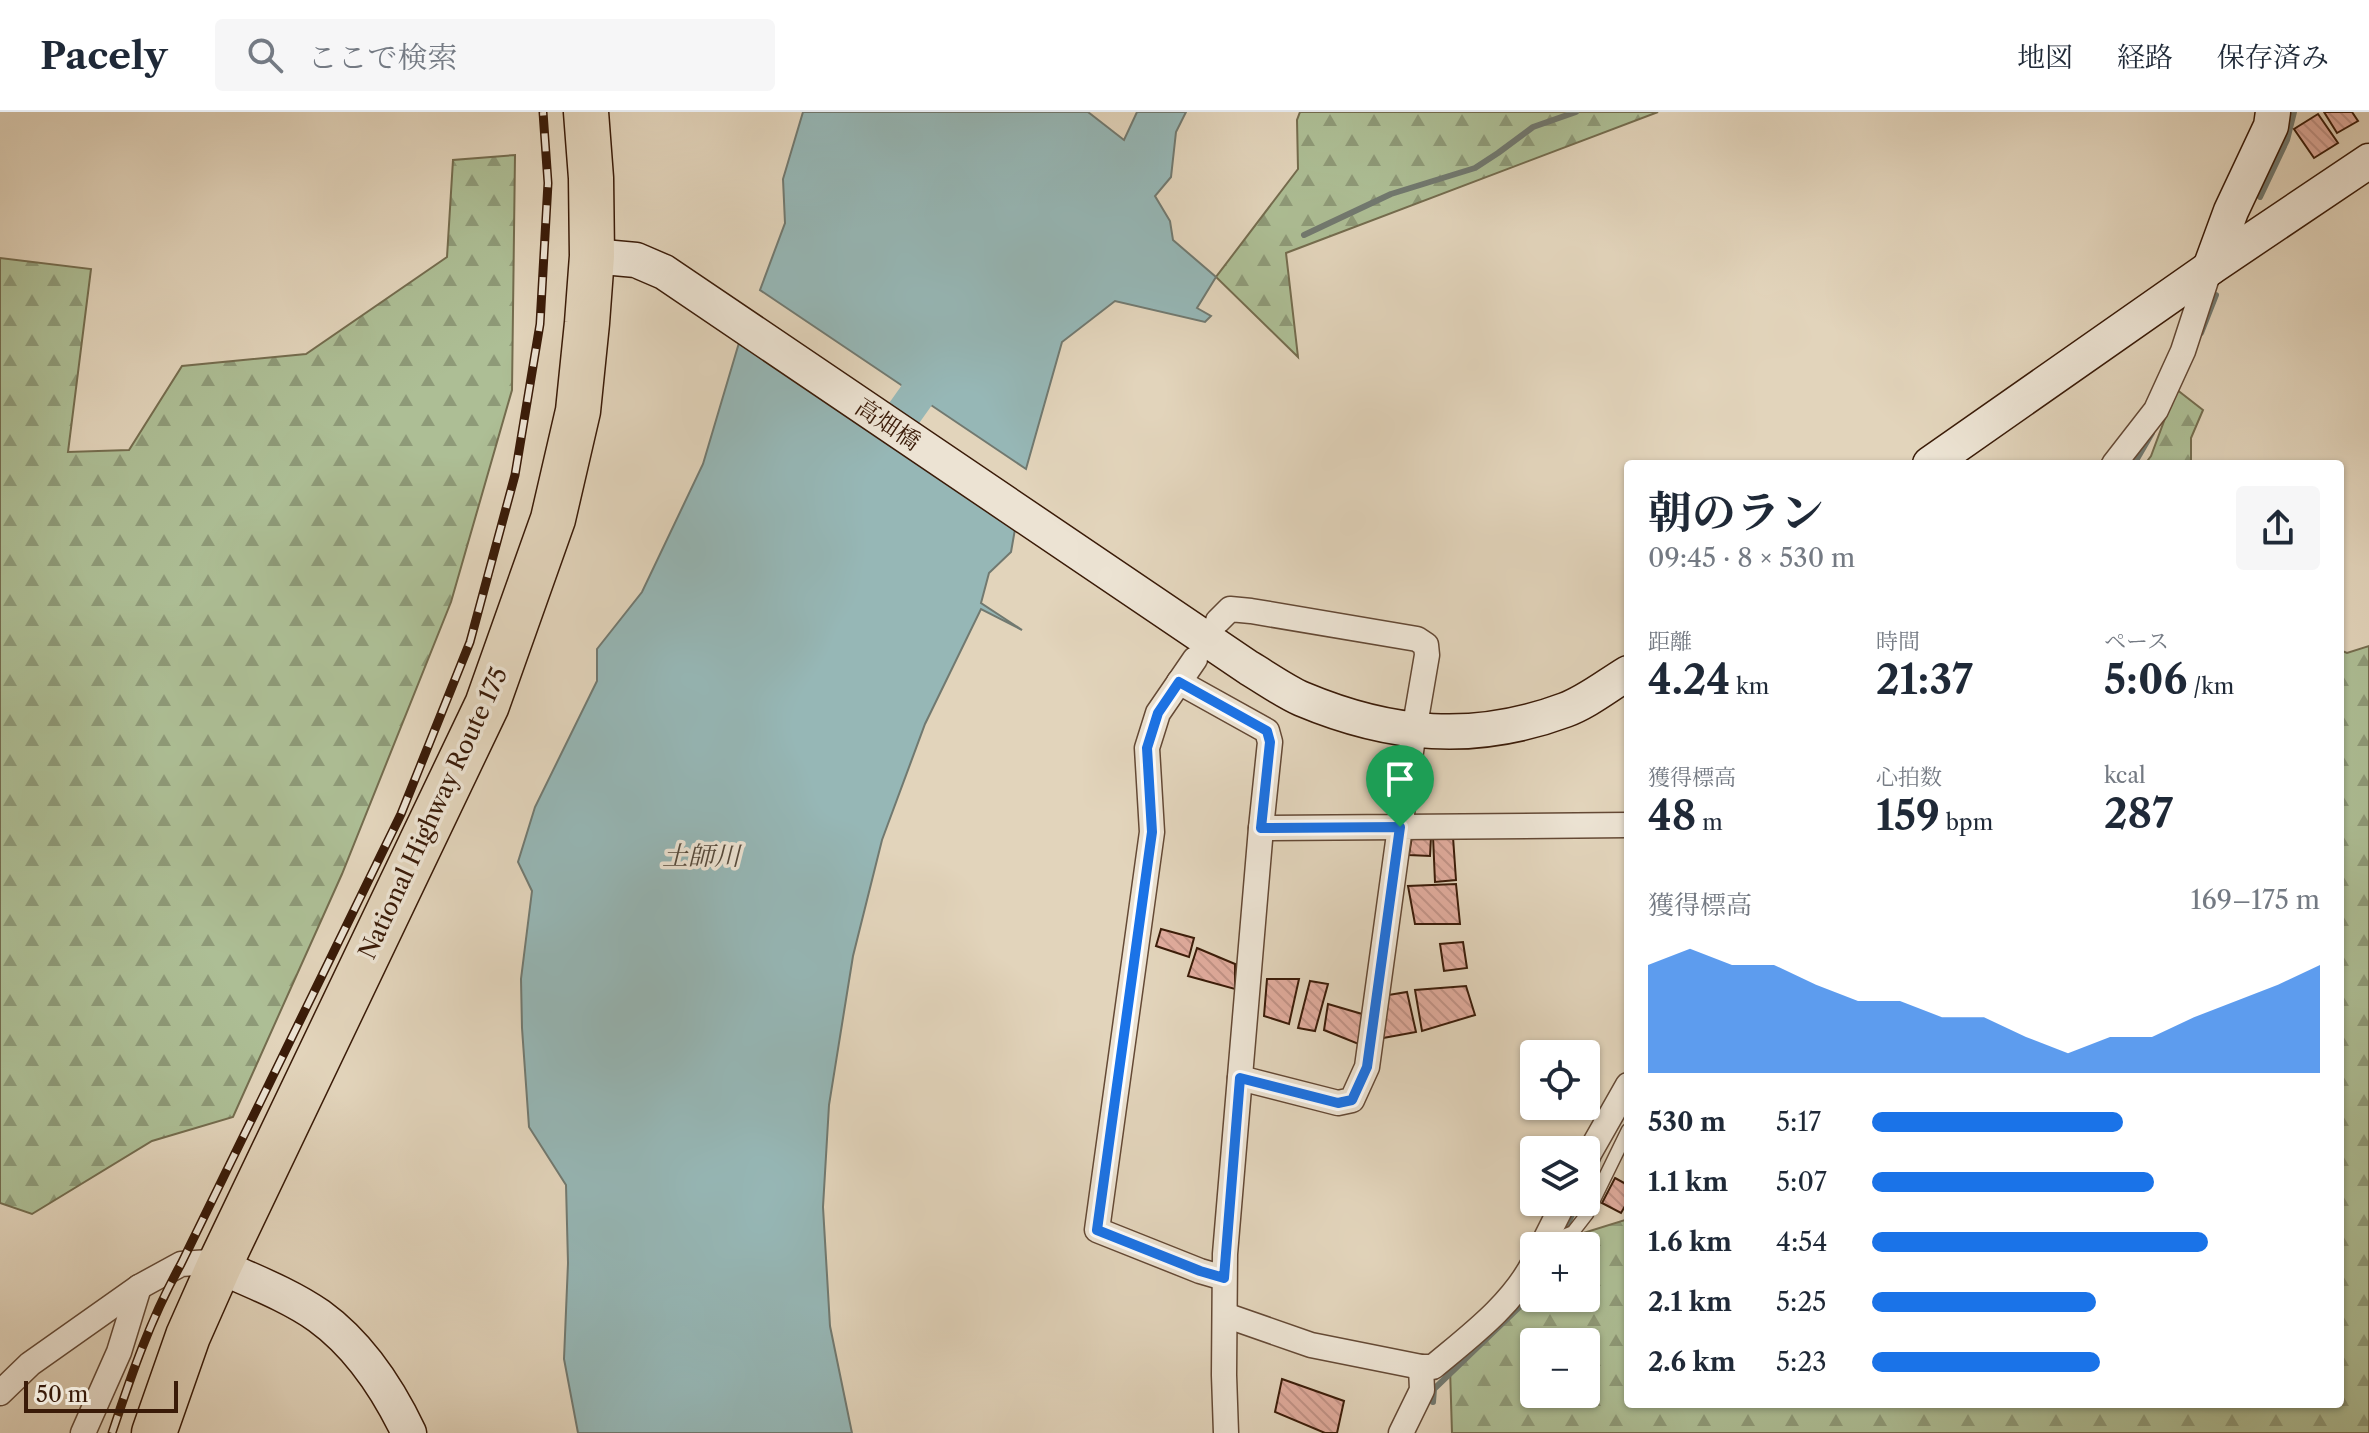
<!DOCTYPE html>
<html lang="ja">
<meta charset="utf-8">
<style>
:root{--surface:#fff;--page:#f6f6f7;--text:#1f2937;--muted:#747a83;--line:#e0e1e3;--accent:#1a73e8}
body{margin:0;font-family:"Libre Caslon Text","Noto Serif JP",serif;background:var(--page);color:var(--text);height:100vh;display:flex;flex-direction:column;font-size:30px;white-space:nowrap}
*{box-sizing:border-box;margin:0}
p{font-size:26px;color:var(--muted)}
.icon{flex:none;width:44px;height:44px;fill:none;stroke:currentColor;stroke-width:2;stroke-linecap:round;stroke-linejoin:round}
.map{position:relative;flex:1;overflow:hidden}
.drawer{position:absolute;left:1624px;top:348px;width:720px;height:948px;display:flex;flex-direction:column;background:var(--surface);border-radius:8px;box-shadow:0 2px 6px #0004}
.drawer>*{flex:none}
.tools{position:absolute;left:1520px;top:928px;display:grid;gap:16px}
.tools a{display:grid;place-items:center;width:80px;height:80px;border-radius:8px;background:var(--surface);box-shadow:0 2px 6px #0004;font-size:40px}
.scale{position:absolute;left:24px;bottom:20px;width:154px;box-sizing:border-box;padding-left:8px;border:4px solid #3a1b08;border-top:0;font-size:22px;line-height:28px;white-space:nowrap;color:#3a1b08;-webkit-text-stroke:6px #ece3d3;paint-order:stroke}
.pin{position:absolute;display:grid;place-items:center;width:68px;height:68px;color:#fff;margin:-82px -34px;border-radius:50% 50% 50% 0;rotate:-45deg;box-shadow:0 0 8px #0007}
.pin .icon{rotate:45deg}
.round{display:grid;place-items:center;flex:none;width:84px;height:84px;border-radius:8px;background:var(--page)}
.headline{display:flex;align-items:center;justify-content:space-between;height:136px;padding:0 24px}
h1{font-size:44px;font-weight:700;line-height:60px}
.figures{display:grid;grid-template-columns:repeat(3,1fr);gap:12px;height:136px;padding:8px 24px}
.figures div{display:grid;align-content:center}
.figures b{font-size:40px;font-weight:700}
.figures small{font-size:22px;font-weight:400}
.figures p{font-size:22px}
.chart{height:224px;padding:16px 24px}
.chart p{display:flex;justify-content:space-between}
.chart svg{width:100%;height:144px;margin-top:8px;fill:var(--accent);opacity:.7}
ul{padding:0 24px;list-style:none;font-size:26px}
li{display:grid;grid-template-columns:128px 96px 1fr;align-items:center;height:60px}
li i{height:20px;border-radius:10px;background:var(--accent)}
header{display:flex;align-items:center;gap:48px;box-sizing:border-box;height:112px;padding:0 40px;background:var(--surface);border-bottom:2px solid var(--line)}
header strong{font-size:38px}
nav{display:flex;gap:44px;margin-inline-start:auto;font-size:28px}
.search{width:560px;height:72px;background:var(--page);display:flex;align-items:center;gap:20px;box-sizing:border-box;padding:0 28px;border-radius:8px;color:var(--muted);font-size:30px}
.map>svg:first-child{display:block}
</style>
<header>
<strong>Pacely</strong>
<div class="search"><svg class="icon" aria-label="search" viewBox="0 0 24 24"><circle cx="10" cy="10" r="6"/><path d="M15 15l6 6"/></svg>ここで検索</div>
<nav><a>地図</a><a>経路</a><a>保存済み</a></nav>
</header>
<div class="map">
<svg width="2369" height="1321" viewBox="0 0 2369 1321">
<defs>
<pattern id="forest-firs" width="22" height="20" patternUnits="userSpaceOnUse" patternTransform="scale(2)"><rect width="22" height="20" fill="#adbe95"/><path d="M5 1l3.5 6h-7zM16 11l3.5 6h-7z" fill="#8e9a78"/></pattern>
<pattern id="building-back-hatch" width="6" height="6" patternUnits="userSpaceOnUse" patternTransform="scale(2)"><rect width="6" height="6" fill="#e1ac9e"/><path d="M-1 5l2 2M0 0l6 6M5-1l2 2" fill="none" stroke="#c29387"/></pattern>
</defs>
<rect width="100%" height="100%" fill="#e2d4bb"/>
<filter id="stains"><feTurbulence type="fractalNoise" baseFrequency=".0025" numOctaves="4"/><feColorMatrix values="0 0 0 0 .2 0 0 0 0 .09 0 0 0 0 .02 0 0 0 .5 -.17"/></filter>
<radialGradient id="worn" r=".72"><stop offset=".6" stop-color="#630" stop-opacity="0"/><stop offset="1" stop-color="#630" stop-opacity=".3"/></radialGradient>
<g fill="url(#forest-firs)" stroke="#746c4e" stroke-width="2" fill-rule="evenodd">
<polygon points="1300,0 1658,0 1286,141 1298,245 1216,165 1298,57 1297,8"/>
<polygon points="515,43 512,278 451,490 342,762 233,1005 152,1029 32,1102 0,1091 0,146 91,157 68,340 129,338 182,254 306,242 447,145 453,48"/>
<polygon points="2176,277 2203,298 2191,326 2191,352 2145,352 2151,344"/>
<path d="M2369,534V1321H1452L1450,1256L1534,1147V1186H1586V1134H1544L1545,1133L1628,1107V1292H2340V538L2347,541ZM1534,1230H1586V1282H1534Z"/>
</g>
<g fill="#96b7b6" stroke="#717970" stroke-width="2">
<polygon points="803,0 1088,0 1124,28 1137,0 1186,0 1176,20 1171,65 1155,84 1170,109 1173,128 1216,165 1197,196 1211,204 1205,210 1115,189 1062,230 1026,357 760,178 785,111 783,67"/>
<polygon points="741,224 1017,406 1011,440 989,461 981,491 1022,518 981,497 925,612 882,728 853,844 829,993 823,1095 830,1214 852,1321 578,1321 564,1247 568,1151 566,1073 529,1015 522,916 521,867 532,779 518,750 535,695 597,569 597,537 642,480 703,352"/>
</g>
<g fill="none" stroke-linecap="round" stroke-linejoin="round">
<g stroke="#717970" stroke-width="6">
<polyline points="2260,85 2287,28 2294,0"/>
<polyline points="1304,123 1391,82 1475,56 1498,41 1533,15 1576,0"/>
<polyline points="2201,221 2216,183"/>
<polyline points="2134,352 2152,321"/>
<polyline points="1586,1074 1598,1048"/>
<polyline points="1557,1134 1578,1090"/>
<polyline points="1433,1290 1434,1277 1534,1181"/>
</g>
<polyline stroke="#96b7b6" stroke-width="36" points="875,342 917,283 932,237"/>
</g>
<g fill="url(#building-back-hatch)" stroke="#3a1b08" stroke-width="2">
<polygon points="2324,0 2352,0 2358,9 2337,21"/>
<polygon points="2318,2 2338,31 2314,46 2294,17"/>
<polygon points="1412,724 1431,725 1430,744 1409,743"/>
<polygon points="1433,724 1453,725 1456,768 1435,770"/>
<polygon points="1456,772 1460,812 1415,812 1408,774"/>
<polygon points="1161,817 1194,826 1189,845 1156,834"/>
<polygon points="1463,830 1467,856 1444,859 1440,832"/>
<polygon points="1197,836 1235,852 1235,877 1188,864"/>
<polygon points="1267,867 1299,867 1289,912 1264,904"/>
<polygon points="1310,869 1328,872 1315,919 1298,916"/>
<polygon points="1466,874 1475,903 1422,919 1415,878"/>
<polygon points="1407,880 1416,920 1383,926 1376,885"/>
<polygon points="1328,892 1369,904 1361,933 1324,918"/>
<polygon points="1615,1066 1628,1073 1628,1089 1621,1101 1602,1091"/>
<polygon points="1282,1267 1344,1289 1337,1321 1325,1321 1275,1300"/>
</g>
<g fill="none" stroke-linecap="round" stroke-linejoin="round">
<defs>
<polyline id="lane" points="1547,1131 1573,1120 1587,1102 1628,1018"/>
<g id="street">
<polyline points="2114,352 2156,298 2183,239 2210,156"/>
<polyline points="1218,509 1230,497 1251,499 1417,527 1426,533 1427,543 1414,619 1400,715 1261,716"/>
<polyline points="1195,547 1158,601 1147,636 1152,720 1097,1118 1200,1159 1224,1166"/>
<polyline points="1179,570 1267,619 1270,630 1261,716 1225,1142 1224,1263 1226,1321"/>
<polyline points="1240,966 1338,991 1352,988 1367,955 1400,715 1628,713"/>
<polyline points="1586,1047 1628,973"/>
<polyline points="1542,1134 1564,1090"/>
<polyline points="1225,1203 1311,1233 1421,1255"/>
<polyline points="0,1281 30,1252 139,1175 181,1152 209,1150 219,1154"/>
<polyline points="83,1321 119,1240 139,1175"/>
<path d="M1401,1321L1422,1278L1421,1255H1433C1470,1224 1512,1193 1534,1150"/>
</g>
<g id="secondary">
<path d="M592,144L636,148L664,160L1249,556C1266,566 1284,579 1302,587C1390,624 1474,632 1565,598C1587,590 1608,573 1628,561"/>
<polyline points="2210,156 2231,99 2271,14 2273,0"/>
<polyline points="1930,352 2210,156 2369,49"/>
<path d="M219,1154C252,1169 289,1183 319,1204C359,1233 388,1277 409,1321"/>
</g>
<polyline id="highway" points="154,1321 188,1224 219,1154 487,593 553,407 578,299 587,211 592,144 591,66 586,0"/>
</defs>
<use href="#lane" stroke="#644935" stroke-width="15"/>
<use href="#street" stroke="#644935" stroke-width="27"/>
<use href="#secondary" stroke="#3a1b08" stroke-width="37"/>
<use href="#highway" stroke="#3a1b08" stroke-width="47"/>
<use href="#lane" stroke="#ece3d3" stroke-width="12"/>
<use href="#street" stroke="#ece3d3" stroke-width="24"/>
<use href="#secondary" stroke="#ece3d3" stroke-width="34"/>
<use href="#highway" stroke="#e2d4bb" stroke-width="44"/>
<defs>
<path id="rail" d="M112,1321C132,1261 150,1208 181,1152L401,702L470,530L515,363L540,212L548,71L543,0"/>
</defs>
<use href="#rail" stroke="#3a1b08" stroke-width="9"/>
<use href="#rail" stroke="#ece3d3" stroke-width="6" stroke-dasharray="18" stroke-linecap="butt"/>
</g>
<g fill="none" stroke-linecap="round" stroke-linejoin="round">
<defs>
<polygon id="route" points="1179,570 1267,619 1270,630 1261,716 1400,715 1367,955 1352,988 1338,991 1240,966 1224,1166 1200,1159 1097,1118 1152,720 1147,636 1158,601"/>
</defs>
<use href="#route" stroke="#fff" stroke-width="16"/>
<use href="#route" stroke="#1a73e8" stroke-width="10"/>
</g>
<g text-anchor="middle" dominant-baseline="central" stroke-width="7" stroke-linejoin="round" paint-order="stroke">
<g font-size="24" fill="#3a1b08" stroke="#ece3d3">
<text transform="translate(888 312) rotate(34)">高畑橋</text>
<text transform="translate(433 701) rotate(-65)">National Highway Route 175</text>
</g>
<g font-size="26" font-style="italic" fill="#564a3c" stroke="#ece3d3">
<text x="701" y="744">土師川</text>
</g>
</g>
<rect width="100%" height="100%" filter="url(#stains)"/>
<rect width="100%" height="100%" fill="url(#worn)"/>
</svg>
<div class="tools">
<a><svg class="icon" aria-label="locate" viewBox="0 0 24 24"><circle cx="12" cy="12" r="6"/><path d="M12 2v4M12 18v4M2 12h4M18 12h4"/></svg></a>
<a><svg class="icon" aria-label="layers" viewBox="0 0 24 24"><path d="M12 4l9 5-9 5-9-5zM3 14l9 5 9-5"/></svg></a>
<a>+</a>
<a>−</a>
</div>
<div class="scale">50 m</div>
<div class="pin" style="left:1400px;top:715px;background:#1e9e55"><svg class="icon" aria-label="arrive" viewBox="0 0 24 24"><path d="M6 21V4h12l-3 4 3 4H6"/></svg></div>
<section class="drawer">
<div class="headline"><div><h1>朝のラン</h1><p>09:45 · 8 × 530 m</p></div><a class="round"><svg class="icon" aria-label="share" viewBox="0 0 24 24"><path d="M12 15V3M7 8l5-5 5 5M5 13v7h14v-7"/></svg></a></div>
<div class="figures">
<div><p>距離</p><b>4.24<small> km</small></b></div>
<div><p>時間</p><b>21:37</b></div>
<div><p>ペース</p><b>5:06<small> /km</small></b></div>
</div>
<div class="figures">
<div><p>獲得標高</p><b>48<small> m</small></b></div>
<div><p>心拍数</p><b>159<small> bpm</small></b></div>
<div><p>kcal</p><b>287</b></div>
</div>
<div class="chart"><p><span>獲得標高</span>169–175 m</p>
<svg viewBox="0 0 160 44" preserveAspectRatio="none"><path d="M0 44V11L10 6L20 11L30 11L40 17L50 22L60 22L70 27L80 27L90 33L100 38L110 33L120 33L130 27L140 22L150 17L160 11V44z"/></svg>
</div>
<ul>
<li><b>530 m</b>5:17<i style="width:56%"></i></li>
<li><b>1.1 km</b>5:07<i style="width:63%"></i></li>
<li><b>1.6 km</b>4:54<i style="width:75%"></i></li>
<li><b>2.1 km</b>5:25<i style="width:50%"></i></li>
<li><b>2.6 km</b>5:23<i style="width:51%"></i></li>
</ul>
</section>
</div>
